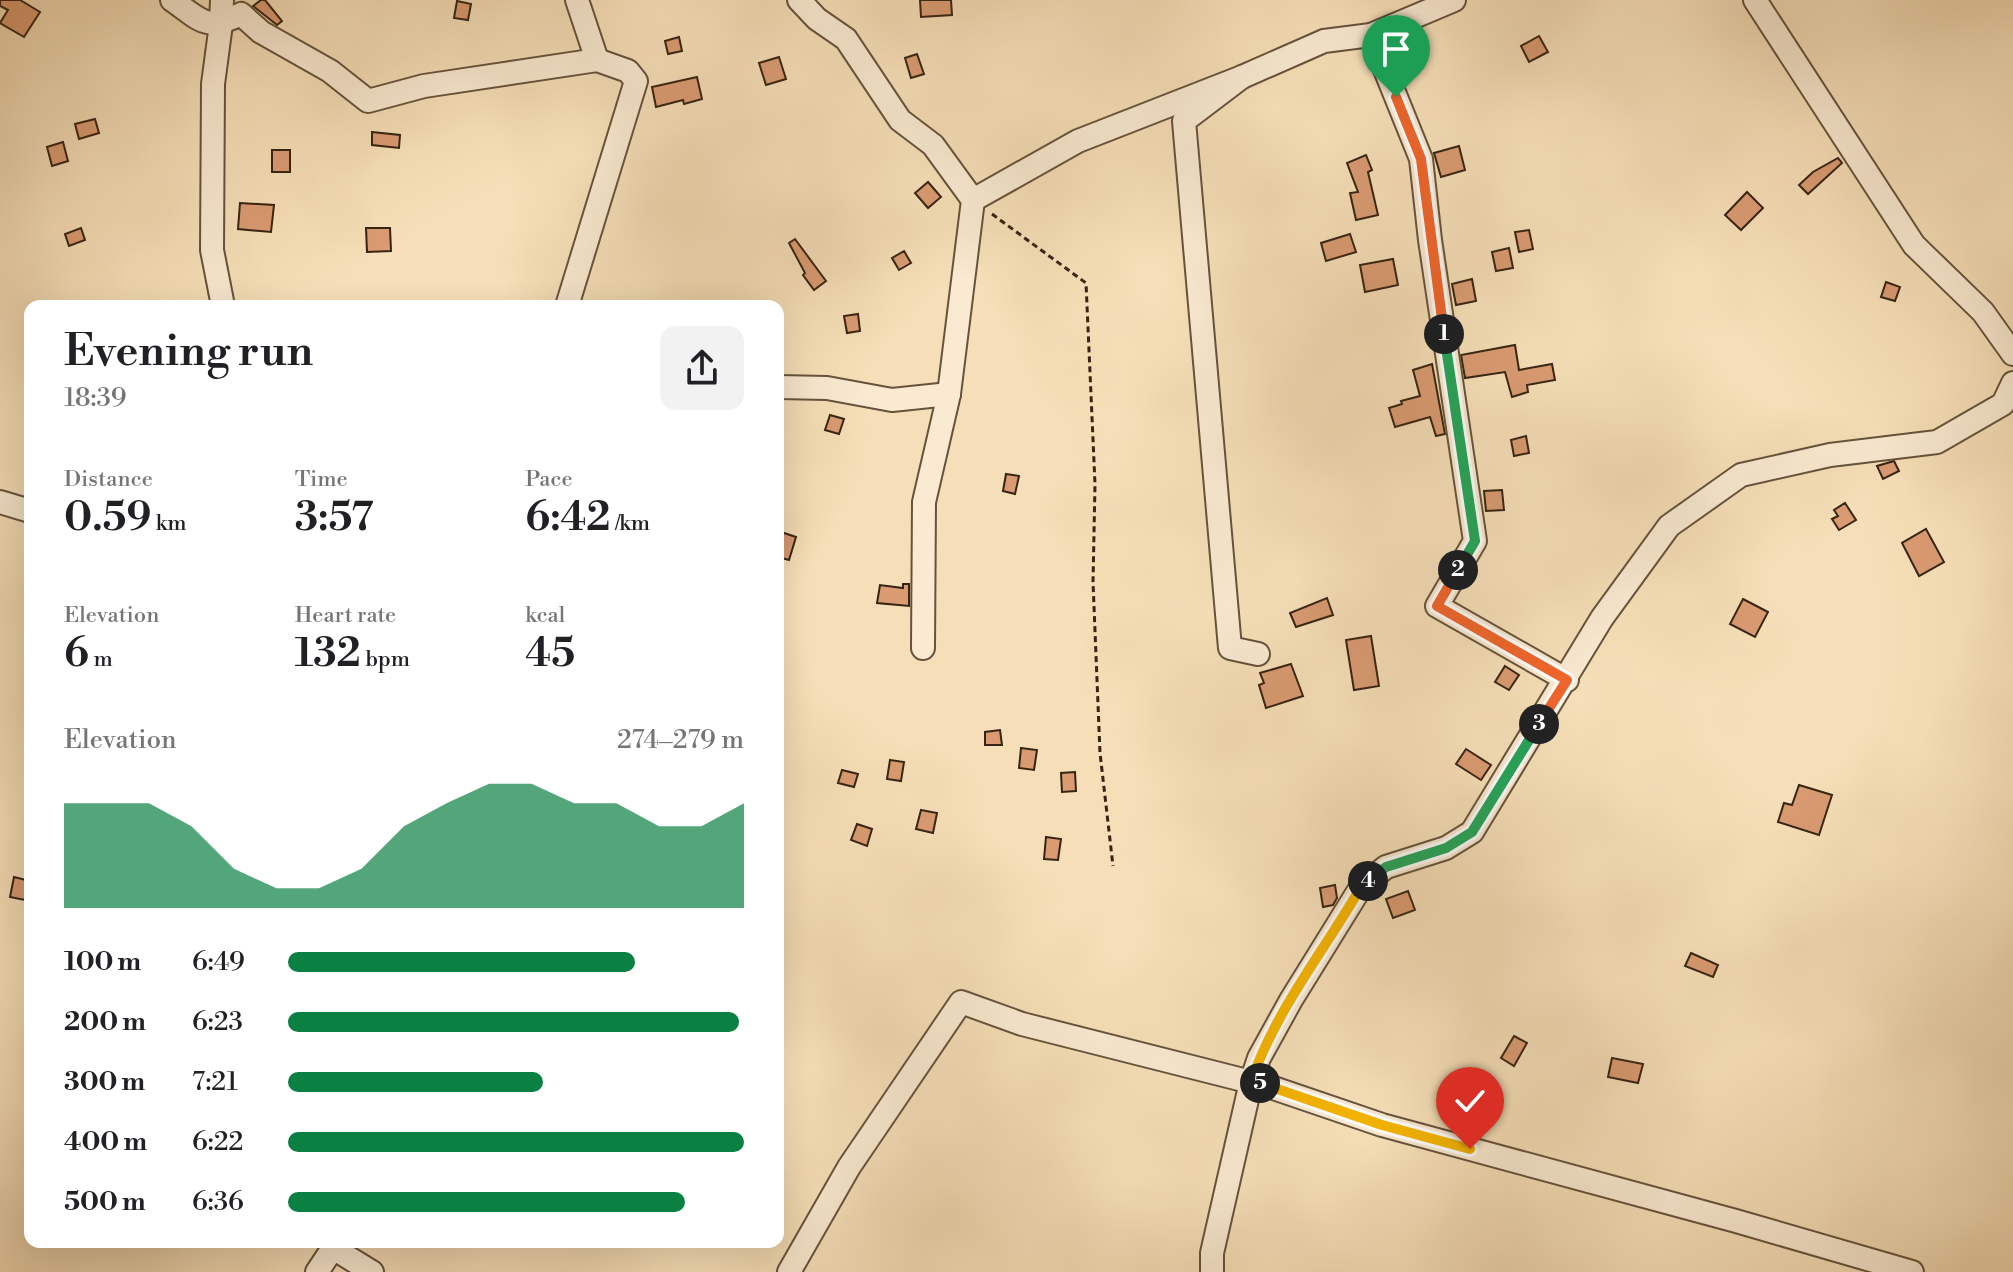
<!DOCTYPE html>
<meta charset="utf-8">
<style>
:root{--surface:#fff;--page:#f2f2f2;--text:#202124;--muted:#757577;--accent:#0b8043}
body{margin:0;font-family:"Libre Bodoni",serif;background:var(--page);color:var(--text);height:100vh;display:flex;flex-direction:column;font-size:30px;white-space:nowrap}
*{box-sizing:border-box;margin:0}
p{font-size:26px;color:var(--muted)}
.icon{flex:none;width:44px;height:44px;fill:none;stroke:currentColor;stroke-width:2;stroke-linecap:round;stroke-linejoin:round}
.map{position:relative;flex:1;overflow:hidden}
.side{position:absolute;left:24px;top:300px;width:760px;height:948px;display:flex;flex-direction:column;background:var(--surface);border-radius:16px;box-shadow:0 8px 32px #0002}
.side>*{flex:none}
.pin{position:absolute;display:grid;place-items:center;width:68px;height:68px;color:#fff;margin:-82px -34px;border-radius:50% 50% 50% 0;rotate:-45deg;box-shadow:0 0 8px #0007}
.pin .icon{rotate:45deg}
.km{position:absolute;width:40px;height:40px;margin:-20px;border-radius:50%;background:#222;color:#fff;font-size:22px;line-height:40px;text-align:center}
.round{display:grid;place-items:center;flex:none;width:84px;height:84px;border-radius:16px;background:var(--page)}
.overview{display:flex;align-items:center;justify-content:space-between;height:136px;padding:0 40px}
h1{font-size:44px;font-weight:600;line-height:60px}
.figures{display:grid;grid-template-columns:repeat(3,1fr);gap:12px;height:136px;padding:8px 40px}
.figures div{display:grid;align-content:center}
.figures b{font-size:40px;font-weight:600}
.figures small{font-size:22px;font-weight:400}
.figures p{font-size:22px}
.chart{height:224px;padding:16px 40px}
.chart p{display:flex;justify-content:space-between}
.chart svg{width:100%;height:144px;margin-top:8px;fill:var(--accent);opacity:.7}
ul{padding:0 40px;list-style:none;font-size:26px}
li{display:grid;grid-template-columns:128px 96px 1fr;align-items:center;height:60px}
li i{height:20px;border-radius:10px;background:var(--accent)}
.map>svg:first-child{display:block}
</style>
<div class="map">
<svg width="2013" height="1272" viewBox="0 0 2013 1272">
<rect width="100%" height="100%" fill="#f6dfb8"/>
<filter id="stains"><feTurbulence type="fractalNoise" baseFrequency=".0025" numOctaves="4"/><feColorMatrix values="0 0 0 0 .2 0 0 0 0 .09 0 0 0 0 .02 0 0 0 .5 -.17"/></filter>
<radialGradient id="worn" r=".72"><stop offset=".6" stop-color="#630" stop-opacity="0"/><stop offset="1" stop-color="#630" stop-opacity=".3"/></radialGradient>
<g fill="#da9b72" stroke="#362412" stroke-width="2">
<polygon points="0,0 20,0 40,12 24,37 0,23 8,10 0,6"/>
<polygon points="261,0 265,0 282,21 277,25 253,6"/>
<polygon points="920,0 951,0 952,15 921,17"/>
<polygon points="457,1 471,4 468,20 454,18"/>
<polygon points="1539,36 1548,52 1529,62 1521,46"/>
<polygon points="679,37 682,51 668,54 665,41"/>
<polygon points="917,54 924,74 911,78 905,58"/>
<polygon points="779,57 786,79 766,85 759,63"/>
<polygon points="697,77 702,99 684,104 683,100 656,107 652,87"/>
<polygon points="95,119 99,133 79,139 75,124"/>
<polygon points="372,132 400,135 399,148 372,145"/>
<polygon points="63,142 68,161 52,166 47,147"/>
<polygon points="1459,146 1465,170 1441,177 1434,153"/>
<rect x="272" y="150" width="18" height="22"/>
<polygon points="1366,155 1372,170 1368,172 1378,215 1356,220 1350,193 1358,192 1347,163"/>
<polygon points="1838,158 1842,163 1808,194 1799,185 1813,172"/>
<polygon points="928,182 941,197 928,208 915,193"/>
<polygon points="1747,192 1763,208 1741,230 1725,215"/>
<polygon points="240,203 274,205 271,232 238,229"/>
<polygon points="81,228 85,240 69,246 65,234"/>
<polygon points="366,228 390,228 391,251 367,252"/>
<polygon points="1529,230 1533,249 1519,252 1515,232"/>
<polygon points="1350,234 1356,252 1326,261 1321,243"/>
<polygon points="795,239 826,281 814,290 803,275 805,273 789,243"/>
<polygon points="1509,248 1513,268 1496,271 1492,252"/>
<polygon points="904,251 911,263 899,270 892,258"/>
<polygon points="1393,259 1398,285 1365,292 1360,265"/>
<polygon points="1472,279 1476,301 1456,305 1452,284"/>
<polygon points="1886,282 1900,287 1895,301 1881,297"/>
<polygon points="858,314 860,331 847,333 844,316"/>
<polygon points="1515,345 1519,370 1552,364 1555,380 1527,385 1528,392 1512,397 1505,372 1465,378 1461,355"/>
<polygon points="1432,364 1445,434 1436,436 1430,417 1395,427 1389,408 1402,404 1401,401 1420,396 1413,370"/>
<polygon points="830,415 844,419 839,434 825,430"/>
<polygon points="1526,436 1529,453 1514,456 1511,440"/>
<polygon points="1894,461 1899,471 1883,479 1877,466"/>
<polygon points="1006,474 1019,476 1015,494 1003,491"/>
<polygon points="1502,490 1504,510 1486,511 1484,491"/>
<polygon points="1845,503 1856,520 1839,530 1832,519 1838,516 1834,510"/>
<polygon points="1926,529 1944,562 1919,576 1902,543"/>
<polygon points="778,531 796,537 789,560 778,557"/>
<polygon points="903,584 909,584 909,606 877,603 880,585 903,588"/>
<polygon points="1327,598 1333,615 1296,627 1290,613"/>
<polygon points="1743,599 1768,612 1755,637 1730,624"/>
<polygon points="1371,636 1379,686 1354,690 1346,640"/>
<polygon points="1291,664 1303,696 1266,708 1259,685 1264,683 1260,673"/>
<polygon points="1505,666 1519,675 1509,690 1495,682"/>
<polygon points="1000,730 1002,745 985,745 985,732"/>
<polygon points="1021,748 1037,750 1034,770 1019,768"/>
<polygon points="1466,749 1491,765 1481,780 1456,764"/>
<polygon points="890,760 904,762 901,781 887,779"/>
<polygon points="842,770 858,774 854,787 838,783"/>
<polygon points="1075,772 1076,791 1062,792 1061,773"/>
<polygon points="1799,785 1832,795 1819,835 1778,822 1784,803 1792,805"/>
<polygon points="921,810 937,813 933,833 916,829"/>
<polygon points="857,824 872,829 867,846 851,840"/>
<polygon points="1046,837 1061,839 1058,860 1044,859"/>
<polygon points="14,877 30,881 30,901 10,897"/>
<polygon points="1335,885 1337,898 1333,905 1323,907 1320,888"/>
<polygon points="1408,891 1415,910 1393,918 1386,899"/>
<polygon points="1691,953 1718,965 1713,977 1685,966"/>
<polygon points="1514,1036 1527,1043 1514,1066 1501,1058"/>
<polygon points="1612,1058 1643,1064 1638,1083 1608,1077"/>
</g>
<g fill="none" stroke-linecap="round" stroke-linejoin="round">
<defs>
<g id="minor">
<path d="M172,0C201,20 205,32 241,14L261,32L330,71L368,101L424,86L597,60L628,71L636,81L567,306"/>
<polyline points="222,0 221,24 213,84 212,250 223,306"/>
<polyline points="577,0 597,60"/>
<polyline points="799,0 817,19 846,39 900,120 933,145 973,200 949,394 924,502 923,648"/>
<polyline points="1755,0 1914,245 1983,312 2013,354"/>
<polyline points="1371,35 1421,159 1430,240 1475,541 1437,606 1567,680"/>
<polyline points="1242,77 1184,121 1230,648 1258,654"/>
<polyline points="973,200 1078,141 1242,77 1324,41 1371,35 1454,0"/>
<polyline points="778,387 827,388 892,400 949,394"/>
<polyline points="0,502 30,511"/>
<polyline points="333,1248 372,1272"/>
<polyline points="317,1272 337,1242"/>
<polyline points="789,1272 849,1167 961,1002 1022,1024 1251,1082 1259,1058 1291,1000 1361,887 1386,867 1446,848 1472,832 1602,618 1669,526 1741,475 1830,455 1937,442 2003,404 2013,383"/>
<polyline points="1212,1272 1212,1253 1251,1082 1259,1083 1382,1125 1736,1221 1912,1272"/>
</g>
</defs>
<use href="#minor" stroke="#66533c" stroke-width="26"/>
<polyline stroke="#362412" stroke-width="3" stroke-dasharray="6 4" stroke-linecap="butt" points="992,214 1086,283 1095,484 1093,582 1100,753 1113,866"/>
<use href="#minor" stroke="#f9ead1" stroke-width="22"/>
</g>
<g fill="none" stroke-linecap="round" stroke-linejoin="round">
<defs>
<polyline id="split-1" points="1396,97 1421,159 1444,334"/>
<polyline id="split-2" points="1444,334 1475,541 1458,570"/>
<polyline id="split-3" points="1458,570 1437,606 1567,680 1539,724"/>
<polyline id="split-4" points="1368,881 1386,867 1446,848 1472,832 1539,724"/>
<path id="split-5" d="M1260,1083L1251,1082C1275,1011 1324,951 1361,887L1368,881"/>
<polyline id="split-6" points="1260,1083 1382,1125 1470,1149"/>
</defs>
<use href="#split-1" stroke="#fff" stroke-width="16"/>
<use href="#split-2" stroke="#fff" stroke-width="16"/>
<use href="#split-3" stroke="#fff" stroke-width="16"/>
<use href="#split-4" stroke="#fff" stroke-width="16"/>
<use href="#split-5" stroke="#fff" stroke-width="16"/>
<use href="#split-6" stroke="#fff" stroke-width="16"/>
<use href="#split-1" stroke="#f0652b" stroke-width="10"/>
<use href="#split-2" stroke="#22a559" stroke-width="10"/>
<use href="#split-3" stroke="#f0652b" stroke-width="10"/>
<use href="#split-4" stroke="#22a559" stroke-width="10"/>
<use href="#split-5" stroke="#f5b400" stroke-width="10"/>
<use href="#split-6" stroke="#f5b400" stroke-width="10"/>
</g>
<rect width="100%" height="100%" filter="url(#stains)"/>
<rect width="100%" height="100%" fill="url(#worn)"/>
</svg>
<div class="pin" style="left:1396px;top:97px;background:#1e9e55"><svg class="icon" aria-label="arrive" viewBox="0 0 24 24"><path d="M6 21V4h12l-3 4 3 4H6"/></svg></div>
<div class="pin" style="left:1470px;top:1149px;background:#d93025"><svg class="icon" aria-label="check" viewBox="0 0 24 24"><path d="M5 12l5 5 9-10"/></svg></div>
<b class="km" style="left:1444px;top:334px">1</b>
<b class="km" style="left:1458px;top:570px">2</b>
<b class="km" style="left:1539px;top:724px">3</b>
<b class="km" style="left:1368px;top:881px">4</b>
<b class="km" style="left:1260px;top:1083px">5</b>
<section class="side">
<div class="overview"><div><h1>Evening run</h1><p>18:39</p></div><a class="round"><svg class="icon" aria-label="share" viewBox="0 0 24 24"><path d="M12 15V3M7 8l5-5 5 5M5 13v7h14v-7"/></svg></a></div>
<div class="figures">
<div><p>Distance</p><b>0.59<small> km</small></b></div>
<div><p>Time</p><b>3:57</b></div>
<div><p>Pace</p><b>6:42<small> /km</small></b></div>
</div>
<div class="figures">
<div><p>Elevation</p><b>6<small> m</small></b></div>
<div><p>Heart rate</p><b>132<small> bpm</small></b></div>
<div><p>kcal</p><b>45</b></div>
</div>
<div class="chart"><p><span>Elevation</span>274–279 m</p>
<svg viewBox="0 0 160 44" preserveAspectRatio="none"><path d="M0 44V12L10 12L20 12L30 19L40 32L50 38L60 38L70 32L80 19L90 12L100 6L110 6L120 12L130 12L140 19L150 19L160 12V44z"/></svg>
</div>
<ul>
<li><b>100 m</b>6:49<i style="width:76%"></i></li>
<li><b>200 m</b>6:23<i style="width:99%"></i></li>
<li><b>300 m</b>7:21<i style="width:56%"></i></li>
<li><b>400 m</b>6:22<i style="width:100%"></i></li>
<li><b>500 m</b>6:36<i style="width:87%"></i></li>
</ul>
</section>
</div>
